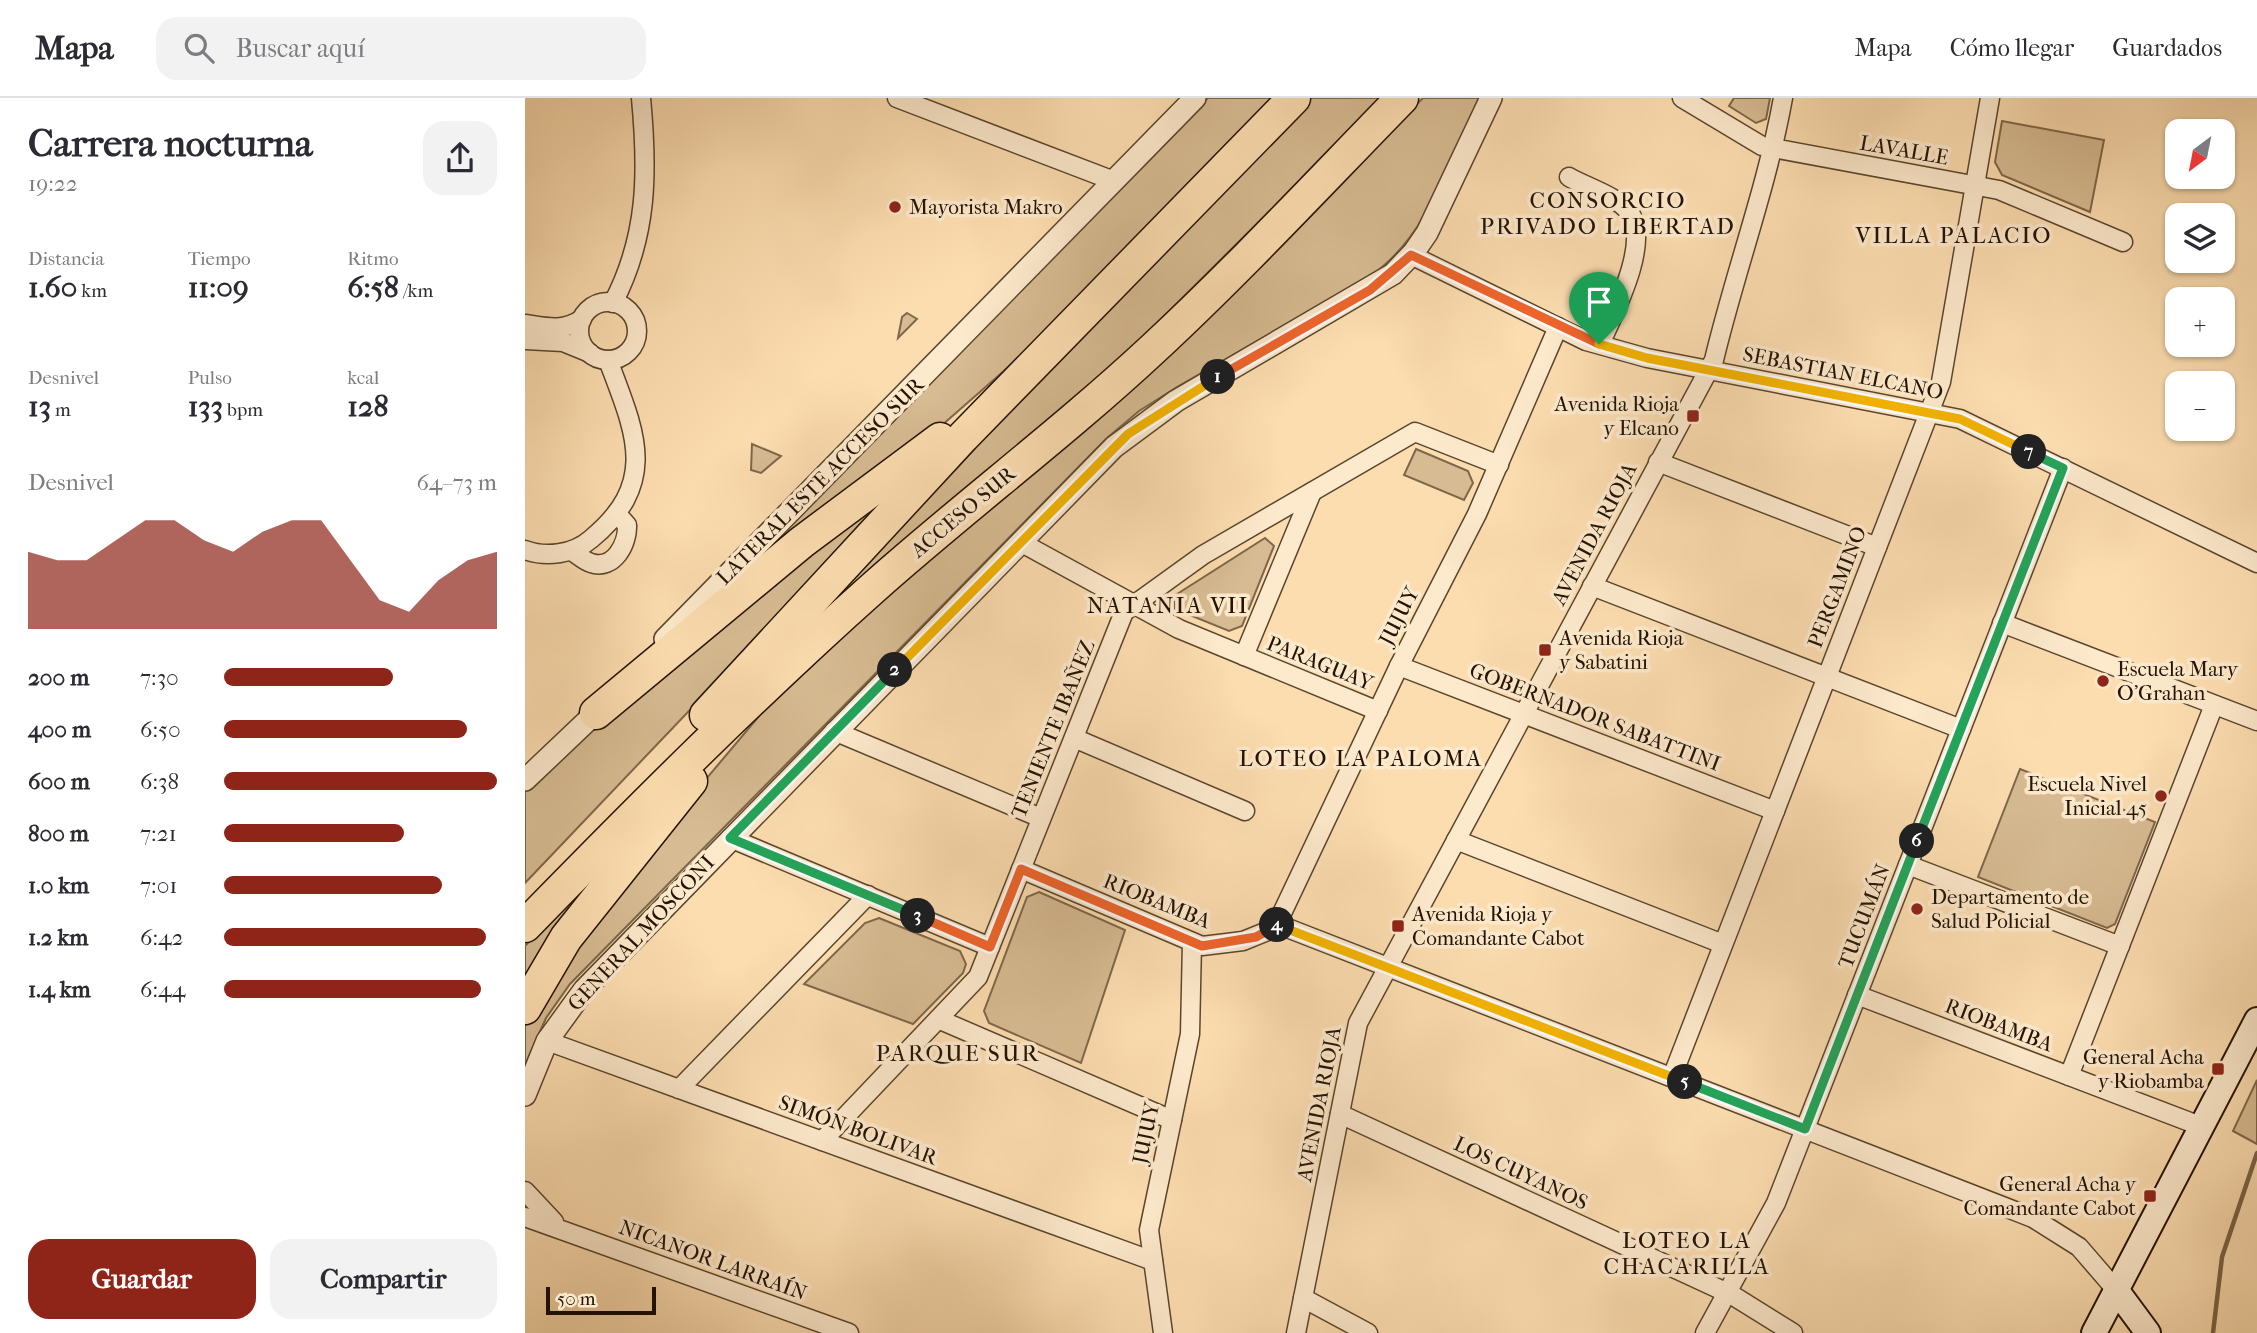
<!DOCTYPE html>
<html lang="es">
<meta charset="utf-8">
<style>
:root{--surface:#fff;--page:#f2f2f3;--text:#2b2b33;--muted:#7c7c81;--line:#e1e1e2;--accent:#8f2418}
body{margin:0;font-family:"IM FELL French Canon",serif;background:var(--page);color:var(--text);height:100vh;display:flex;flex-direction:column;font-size:26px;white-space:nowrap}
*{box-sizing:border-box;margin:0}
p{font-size:23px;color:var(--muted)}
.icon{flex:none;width:38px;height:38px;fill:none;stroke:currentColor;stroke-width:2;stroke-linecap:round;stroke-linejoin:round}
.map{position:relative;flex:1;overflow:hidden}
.sheet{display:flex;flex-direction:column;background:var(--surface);width:525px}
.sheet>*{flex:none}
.needle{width:46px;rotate:212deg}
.controls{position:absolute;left:1640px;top:21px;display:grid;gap:14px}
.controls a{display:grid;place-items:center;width:70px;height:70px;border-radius:14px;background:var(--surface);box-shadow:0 2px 5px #0004;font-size:35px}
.scale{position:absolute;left:21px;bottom:18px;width:110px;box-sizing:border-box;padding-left:7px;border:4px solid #241301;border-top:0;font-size:19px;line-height:24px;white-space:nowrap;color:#241301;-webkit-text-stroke:5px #fde9cc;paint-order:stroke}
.pin{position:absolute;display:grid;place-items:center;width:60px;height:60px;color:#fff;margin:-72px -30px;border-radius:50% 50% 50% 0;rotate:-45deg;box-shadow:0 0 7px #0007}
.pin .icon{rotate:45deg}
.km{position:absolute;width:35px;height:35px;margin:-18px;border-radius:50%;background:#222;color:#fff;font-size:19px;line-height:35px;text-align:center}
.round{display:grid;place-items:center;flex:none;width:74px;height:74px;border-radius:21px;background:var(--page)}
.overview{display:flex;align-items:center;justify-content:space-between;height:119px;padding:0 28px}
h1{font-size:38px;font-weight:800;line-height:52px}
.figures{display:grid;grid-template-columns:repeat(3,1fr);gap:10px;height:119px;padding:7px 28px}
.figures div{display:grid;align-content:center}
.figures b{font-size:30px;font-weight:800}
.figures small{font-size:19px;font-weight:400}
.figures p{font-size:19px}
.chart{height:196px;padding:14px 28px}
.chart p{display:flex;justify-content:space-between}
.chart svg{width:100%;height:126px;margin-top:7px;fill:var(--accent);opacity:.7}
.cta{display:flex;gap:14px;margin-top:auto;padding:14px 28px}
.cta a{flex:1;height:80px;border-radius:21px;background:var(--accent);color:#fff;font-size:28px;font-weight:800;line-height:80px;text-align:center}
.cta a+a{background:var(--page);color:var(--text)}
ul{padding:0 28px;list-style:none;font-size:23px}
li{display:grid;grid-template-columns:112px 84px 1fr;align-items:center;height:52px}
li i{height:18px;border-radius:9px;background:var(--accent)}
header{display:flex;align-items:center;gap:42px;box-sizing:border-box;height:98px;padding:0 35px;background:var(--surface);border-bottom:2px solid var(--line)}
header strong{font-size:33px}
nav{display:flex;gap:38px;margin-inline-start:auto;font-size:24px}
.search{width:490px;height:63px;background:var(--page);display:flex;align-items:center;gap:18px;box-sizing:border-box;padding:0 24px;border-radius:21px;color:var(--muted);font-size:26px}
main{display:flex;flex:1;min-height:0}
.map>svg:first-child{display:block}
</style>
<header>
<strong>Mapa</strong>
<div class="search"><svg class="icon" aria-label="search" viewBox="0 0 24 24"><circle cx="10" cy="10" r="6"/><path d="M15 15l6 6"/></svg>Buscar aquí</div>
<nav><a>Mapa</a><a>Cómo llegar</a><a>Guardados</a></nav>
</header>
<main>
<section class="sheet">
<div class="overview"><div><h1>Carrera nocturna</h1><p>19:22</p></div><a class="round"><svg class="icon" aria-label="share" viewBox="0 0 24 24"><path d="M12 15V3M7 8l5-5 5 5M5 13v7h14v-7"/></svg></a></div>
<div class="figures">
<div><p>Distancia</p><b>1.60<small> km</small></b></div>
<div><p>Tiempo</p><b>11:09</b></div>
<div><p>Ritmo</p><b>6:58<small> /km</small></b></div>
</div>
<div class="figures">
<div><p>Desnivel</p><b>13<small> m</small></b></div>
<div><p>Pulso</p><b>133<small> bpm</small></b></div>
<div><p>kcal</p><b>128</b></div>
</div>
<div class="chart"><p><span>Desnivel</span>64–73 m</p>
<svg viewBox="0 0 160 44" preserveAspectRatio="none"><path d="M0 44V17L10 20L20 20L30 13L40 6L50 6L60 13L70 17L80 10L90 6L100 6L110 20L120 34L130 38L140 27L150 20L160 17V44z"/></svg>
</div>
<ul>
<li><b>200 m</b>7:30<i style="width:62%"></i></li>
<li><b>400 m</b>6:50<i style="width:89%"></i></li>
<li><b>600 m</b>6:38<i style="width:100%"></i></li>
<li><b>800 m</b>7:21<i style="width:66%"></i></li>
<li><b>1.0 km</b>7:01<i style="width:80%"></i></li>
<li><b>1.2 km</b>6:42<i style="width:96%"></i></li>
<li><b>1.4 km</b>6:44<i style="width:94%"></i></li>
</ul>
<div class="cta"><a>Guardar</a><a>Compartir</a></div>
</section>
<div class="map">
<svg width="1732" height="1235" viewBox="0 0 1732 1235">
<rect width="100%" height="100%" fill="#fcddb0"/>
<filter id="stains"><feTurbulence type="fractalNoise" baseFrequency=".00286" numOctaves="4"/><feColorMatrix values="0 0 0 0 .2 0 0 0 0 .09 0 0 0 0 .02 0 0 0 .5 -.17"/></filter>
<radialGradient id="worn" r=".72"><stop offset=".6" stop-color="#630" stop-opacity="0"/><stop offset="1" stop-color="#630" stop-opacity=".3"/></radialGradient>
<g fill="#d7bb92" stroke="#7e674a" stroke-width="2">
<polygon points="683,0 748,0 496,258 400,342 200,492"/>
<polygon points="783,0 858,0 589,268 235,573"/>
<path d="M898,0H954C925,63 903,139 844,179L652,289L614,313L582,340L45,886L21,920L0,967V927L6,911L149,719L235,617L360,499L565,328Z"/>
<polygon points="1209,0 1245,0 1241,21 1231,25 1204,8"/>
<polygon points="1477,23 1579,42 1565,114 1477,77 1470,64"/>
<polygon points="382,215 392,221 373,240 377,219"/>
<polygon points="227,346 256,358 236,375 226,372"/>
<polygon points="891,351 943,373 948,385 939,402 879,377"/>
<polygon points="378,379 182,594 0,785 0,692 49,646"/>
<polygon points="740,440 749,448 717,528 704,533 650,511 649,498"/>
<polygon points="1495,671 1630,724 1590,826 1582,830 1453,779"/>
<polygon points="132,713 0,898 0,848"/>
<polygon points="514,794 600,832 556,965 464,925 459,913 502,799"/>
<polygon points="354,820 435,853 441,866 438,875 388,926 279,886 340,825"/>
<polygon points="1732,982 1732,1046 1708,1033"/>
</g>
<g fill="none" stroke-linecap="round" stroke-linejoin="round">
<polyline stroke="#7a6346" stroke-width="4.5" points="1688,1235 1697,1159 1732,1055"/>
<defs>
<g id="minor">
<polyline points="372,0 589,83"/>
<polyline points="1157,0 1237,48 1474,92 1598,144"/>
<path d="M1044,79C1061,89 1092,98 1104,114C1127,144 1088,217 1075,246"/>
<polyline points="886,157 1061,243 1122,260 1435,321 1732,465"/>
<circle cx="83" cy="233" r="29"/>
<path d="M88,205C123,138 123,74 116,0"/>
<path d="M0,226C21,229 38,234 57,221"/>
<polyline points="0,242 38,244 65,255"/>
<polyline points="1133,364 1352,449"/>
<polyline points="495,444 654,531 853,613"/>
<path d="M0,452C21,460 49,456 66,441C135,384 110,334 83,262"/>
<path d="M47,453C53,457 59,463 66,465C89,473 103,445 102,427L92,416"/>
<polyline points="1067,488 1436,631"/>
<polyline points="1477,525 1732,623"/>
<polyline points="719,558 787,394"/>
<polyline points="874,568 1250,713"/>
<polyline points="309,633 516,720"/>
<polyline points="549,640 720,713"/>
<polyline points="205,740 465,849"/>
<polyline points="931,742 1198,846"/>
<polyline points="1383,767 1595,848"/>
<polyline points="496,771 677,848 718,843 750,830 874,568 952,416 1033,229"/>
<polyline points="752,826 1508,1120 1554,1149 1592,1193"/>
<polyline points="1332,897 1678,1029"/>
<polyline points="413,921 647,1022"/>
<polyline points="22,943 628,1163"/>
<polyline points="1544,978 1689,607"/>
<polyline points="1147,979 1416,284 1465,0"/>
<polyline points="154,991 343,797"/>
<polyline points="815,1016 1207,1197 1268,1235"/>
<polyline points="297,1043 453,879 599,514 678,457 890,334 974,367"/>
<polyline points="0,1093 29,1124"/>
<polyline points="0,1119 324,1235"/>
<polyline points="778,1200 843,1235"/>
<polyline points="638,1235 624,1132 665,936 667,844"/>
<path d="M771,1235L833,925L1189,262C1210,174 1242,89 1258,0"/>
<polyline points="1180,1235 1251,1105 1538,370"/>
</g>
<g id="tertiary">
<polyline points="140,541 670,0"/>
<polyline points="0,682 80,606"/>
<polyline points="0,997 22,943 59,892 589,349 651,303 868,176 889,154 902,135 966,0"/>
</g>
<g id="secondary">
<polyline points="1592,1193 1623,1235"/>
<polyline points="1569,1235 1732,922"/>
</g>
<g id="motorway">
<polyline points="71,615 277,444 415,341"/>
<polyline points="181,617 438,339 769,0"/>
<path d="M0,828C113,712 227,598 348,490C440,408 539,334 629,250C715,170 795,84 877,0"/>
<polyline points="0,910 41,840 166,683"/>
</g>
</defs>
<use href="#minor" stroke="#5a462d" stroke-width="21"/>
<use href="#tertiary" stroke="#5a462d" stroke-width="24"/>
<use href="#secondary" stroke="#241301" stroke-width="28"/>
<use href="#motorway" stroke="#241301" stroke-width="35"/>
<use href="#minor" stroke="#fde9cc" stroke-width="18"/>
<use href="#tertiary" stroke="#fde9cc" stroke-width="21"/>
<use href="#secondary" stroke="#fde9cc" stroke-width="24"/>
<use href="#motorway" stroke="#fcddb0" stroke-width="32"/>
</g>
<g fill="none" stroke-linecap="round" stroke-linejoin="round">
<defs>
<polyline id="split-1" points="693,279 845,192 886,157 1074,246"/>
<polyline id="split-2" points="370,572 603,336 693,279"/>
<polyline id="split-3" points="370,572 205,740 393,818"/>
<polyline id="split-4" points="393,818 465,849 496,771 677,848 731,839 752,827"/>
<polyline id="split-5" points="752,827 1160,984"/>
<polyline id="split-6" points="1160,984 1280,1031 1392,743"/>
<polyline id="split-7" points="1392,743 1538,370 1504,354"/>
<polyline id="split-8" points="1074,246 1122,260 1435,321 1504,354"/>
</defs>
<use href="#split-1" stroke="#fff" stroke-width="14"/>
<use href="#split-2" stroke="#fff" stroke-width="14"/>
<use href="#split-3" stroke="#fff" stroke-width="14"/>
<use href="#split-4" stroke="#fff" stroke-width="14"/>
<use href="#split-5" stroke="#fff" stroke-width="14"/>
<use href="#split-6" stroke="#fff" stroke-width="14"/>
<use href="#split-7" stroke="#fff" stroke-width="14"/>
<use href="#split-8" stroke="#fff" stroke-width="14"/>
<use href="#split-1" stroke="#f0652b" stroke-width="9"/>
<use href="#split-2" stroke="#f5b400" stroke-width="9"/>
<use href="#split-3" stroke="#22a559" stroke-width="9"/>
<use href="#split-4" stroke="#f0652b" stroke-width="9"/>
<use href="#split-5" stroke="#f5b400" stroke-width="9"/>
<use href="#split-6" stroke="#22a559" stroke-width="9"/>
<use href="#split-7" stroke="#22a559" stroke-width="9"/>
<use href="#split-8" stroke="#f5b400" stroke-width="9"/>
</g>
<g fill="#8f2418" stroke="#fde9cc" stroke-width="2.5">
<circle cx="370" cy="109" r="7"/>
<rect x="1161" y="311" width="14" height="14" rx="3.5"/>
<rect x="1013" y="545" width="14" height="14" rx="3.5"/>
<circle cx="1578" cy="583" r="7"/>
<circle cx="1636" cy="698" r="7"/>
<circle cx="1392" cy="811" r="7"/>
<rect x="866" y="821" width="14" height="14" rx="3.5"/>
<rect x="1686" y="964" width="14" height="14" rx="3.5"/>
<rect x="1618" y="1091" width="14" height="14" rx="3.5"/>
</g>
<g text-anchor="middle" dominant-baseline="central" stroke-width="7" stroke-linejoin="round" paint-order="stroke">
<g font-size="21" fill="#241301" stroke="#fde9cc">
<text transform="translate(1379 52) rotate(10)">LAVALLE</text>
<text transform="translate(1318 275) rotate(11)">SEBASTIAN ELCANO</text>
<text transform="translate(295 383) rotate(-45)">LATERAL ESTE ACCESO SUR</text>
<text transform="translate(438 414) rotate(-40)">ACCESO SUR</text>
<text transform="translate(1069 436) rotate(-62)">AVENIDA RIOJA</text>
<text transform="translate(1312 489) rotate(-69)">PERGAMINO</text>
<text transform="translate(874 518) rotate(-63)">JUJUY</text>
<text transform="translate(795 565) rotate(22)">PARAGUAY</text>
<text transform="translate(1070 619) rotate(21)">GOBERNADOR SABATTINI</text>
<text transform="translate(528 631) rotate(-68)">TENIENTE IBAÑEZ</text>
<text transform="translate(632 803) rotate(22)">RIOBAMBA</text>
<text transform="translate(1339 818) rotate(-69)">TUCUMÁN</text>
<text transform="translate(116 835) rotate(-47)">GENERAL MOSCONI</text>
<text transform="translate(1474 927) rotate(21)">RIOBAMBA</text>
<text transform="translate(794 1006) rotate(-79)">AVENIDA RIOJA</text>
<text transform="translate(333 1032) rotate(20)">SIMÓN BOLIVAR</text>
<text transform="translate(621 1035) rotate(-78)">JUJUY</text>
<text transform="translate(996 1075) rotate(25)">LOS CUYANOS</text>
<text transform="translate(188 1162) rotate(20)">NICANOR LARRAÍN</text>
</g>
<g font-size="21" fill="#241301" stroke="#fde9cc" text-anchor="start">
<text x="384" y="109">Mayorista Makro</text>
<text x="1154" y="306" text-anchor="end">Avenida Rioja<tspan x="1154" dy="24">y Elcano</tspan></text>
<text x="1034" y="540">Avenida Rioja<tspan x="1034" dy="24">y Sabatini</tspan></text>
<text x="1592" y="571">Escuela Mary<tspan x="1592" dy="24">O'Grahan</tspan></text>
<text x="1622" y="686" text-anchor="end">Escuela Nivel<tspan x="1622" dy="24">Inicial 45</tspan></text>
<text x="1406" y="799">Departamento de<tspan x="1406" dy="24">Salud Policial</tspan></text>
<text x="887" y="816">Avenida Rioja y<tspan x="887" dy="24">Comandante Cabot</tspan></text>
<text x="1679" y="959" text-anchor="end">General Acha<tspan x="1679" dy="24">y Riobamba</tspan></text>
<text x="1611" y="1086" text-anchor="end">General Acha y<tspan x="1611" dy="24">Comandante Cabot</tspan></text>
</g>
<g font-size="23" letter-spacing="2" fill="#241301" stroke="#fde9cc">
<text x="1083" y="102">CONSORCIO<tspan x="1083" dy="26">PRIVADO LIBERTAD</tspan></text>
<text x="1429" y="137">VILLA PALACIO</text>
<text x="643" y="507">NATANIA VII</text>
<text x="836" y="660">LOTEO LA PALOMA</text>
<text x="433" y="955">PARQUE SUR</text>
<text x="1162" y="1142">LOTEO LA<tspan x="1162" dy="26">CHACARILLA</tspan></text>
</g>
</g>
<rect width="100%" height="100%" filter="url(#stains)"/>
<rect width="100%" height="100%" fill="url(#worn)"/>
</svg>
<div class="controls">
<a><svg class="needle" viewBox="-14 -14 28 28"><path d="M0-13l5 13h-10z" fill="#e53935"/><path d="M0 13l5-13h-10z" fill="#7c7c81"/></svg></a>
<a><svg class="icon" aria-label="layers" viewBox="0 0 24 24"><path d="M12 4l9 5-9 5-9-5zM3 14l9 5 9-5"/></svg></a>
<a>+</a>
<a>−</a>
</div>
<div class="scale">50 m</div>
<div class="pin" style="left:1074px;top:246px;background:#1e9e55"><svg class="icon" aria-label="arrive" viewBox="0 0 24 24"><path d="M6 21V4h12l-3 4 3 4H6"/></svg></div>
<b class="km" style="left:693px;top:279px">1</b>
<b class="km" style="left:370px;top:572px">2</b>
<b class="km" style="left:393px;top:818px">3</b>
<b class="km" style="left:752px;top:827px">4</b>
<b class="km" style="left:1160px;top:984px">5</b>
<b class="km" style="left:1392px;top:743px">6</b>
<b class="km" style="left:1504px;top:354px">7</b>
</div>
</main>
